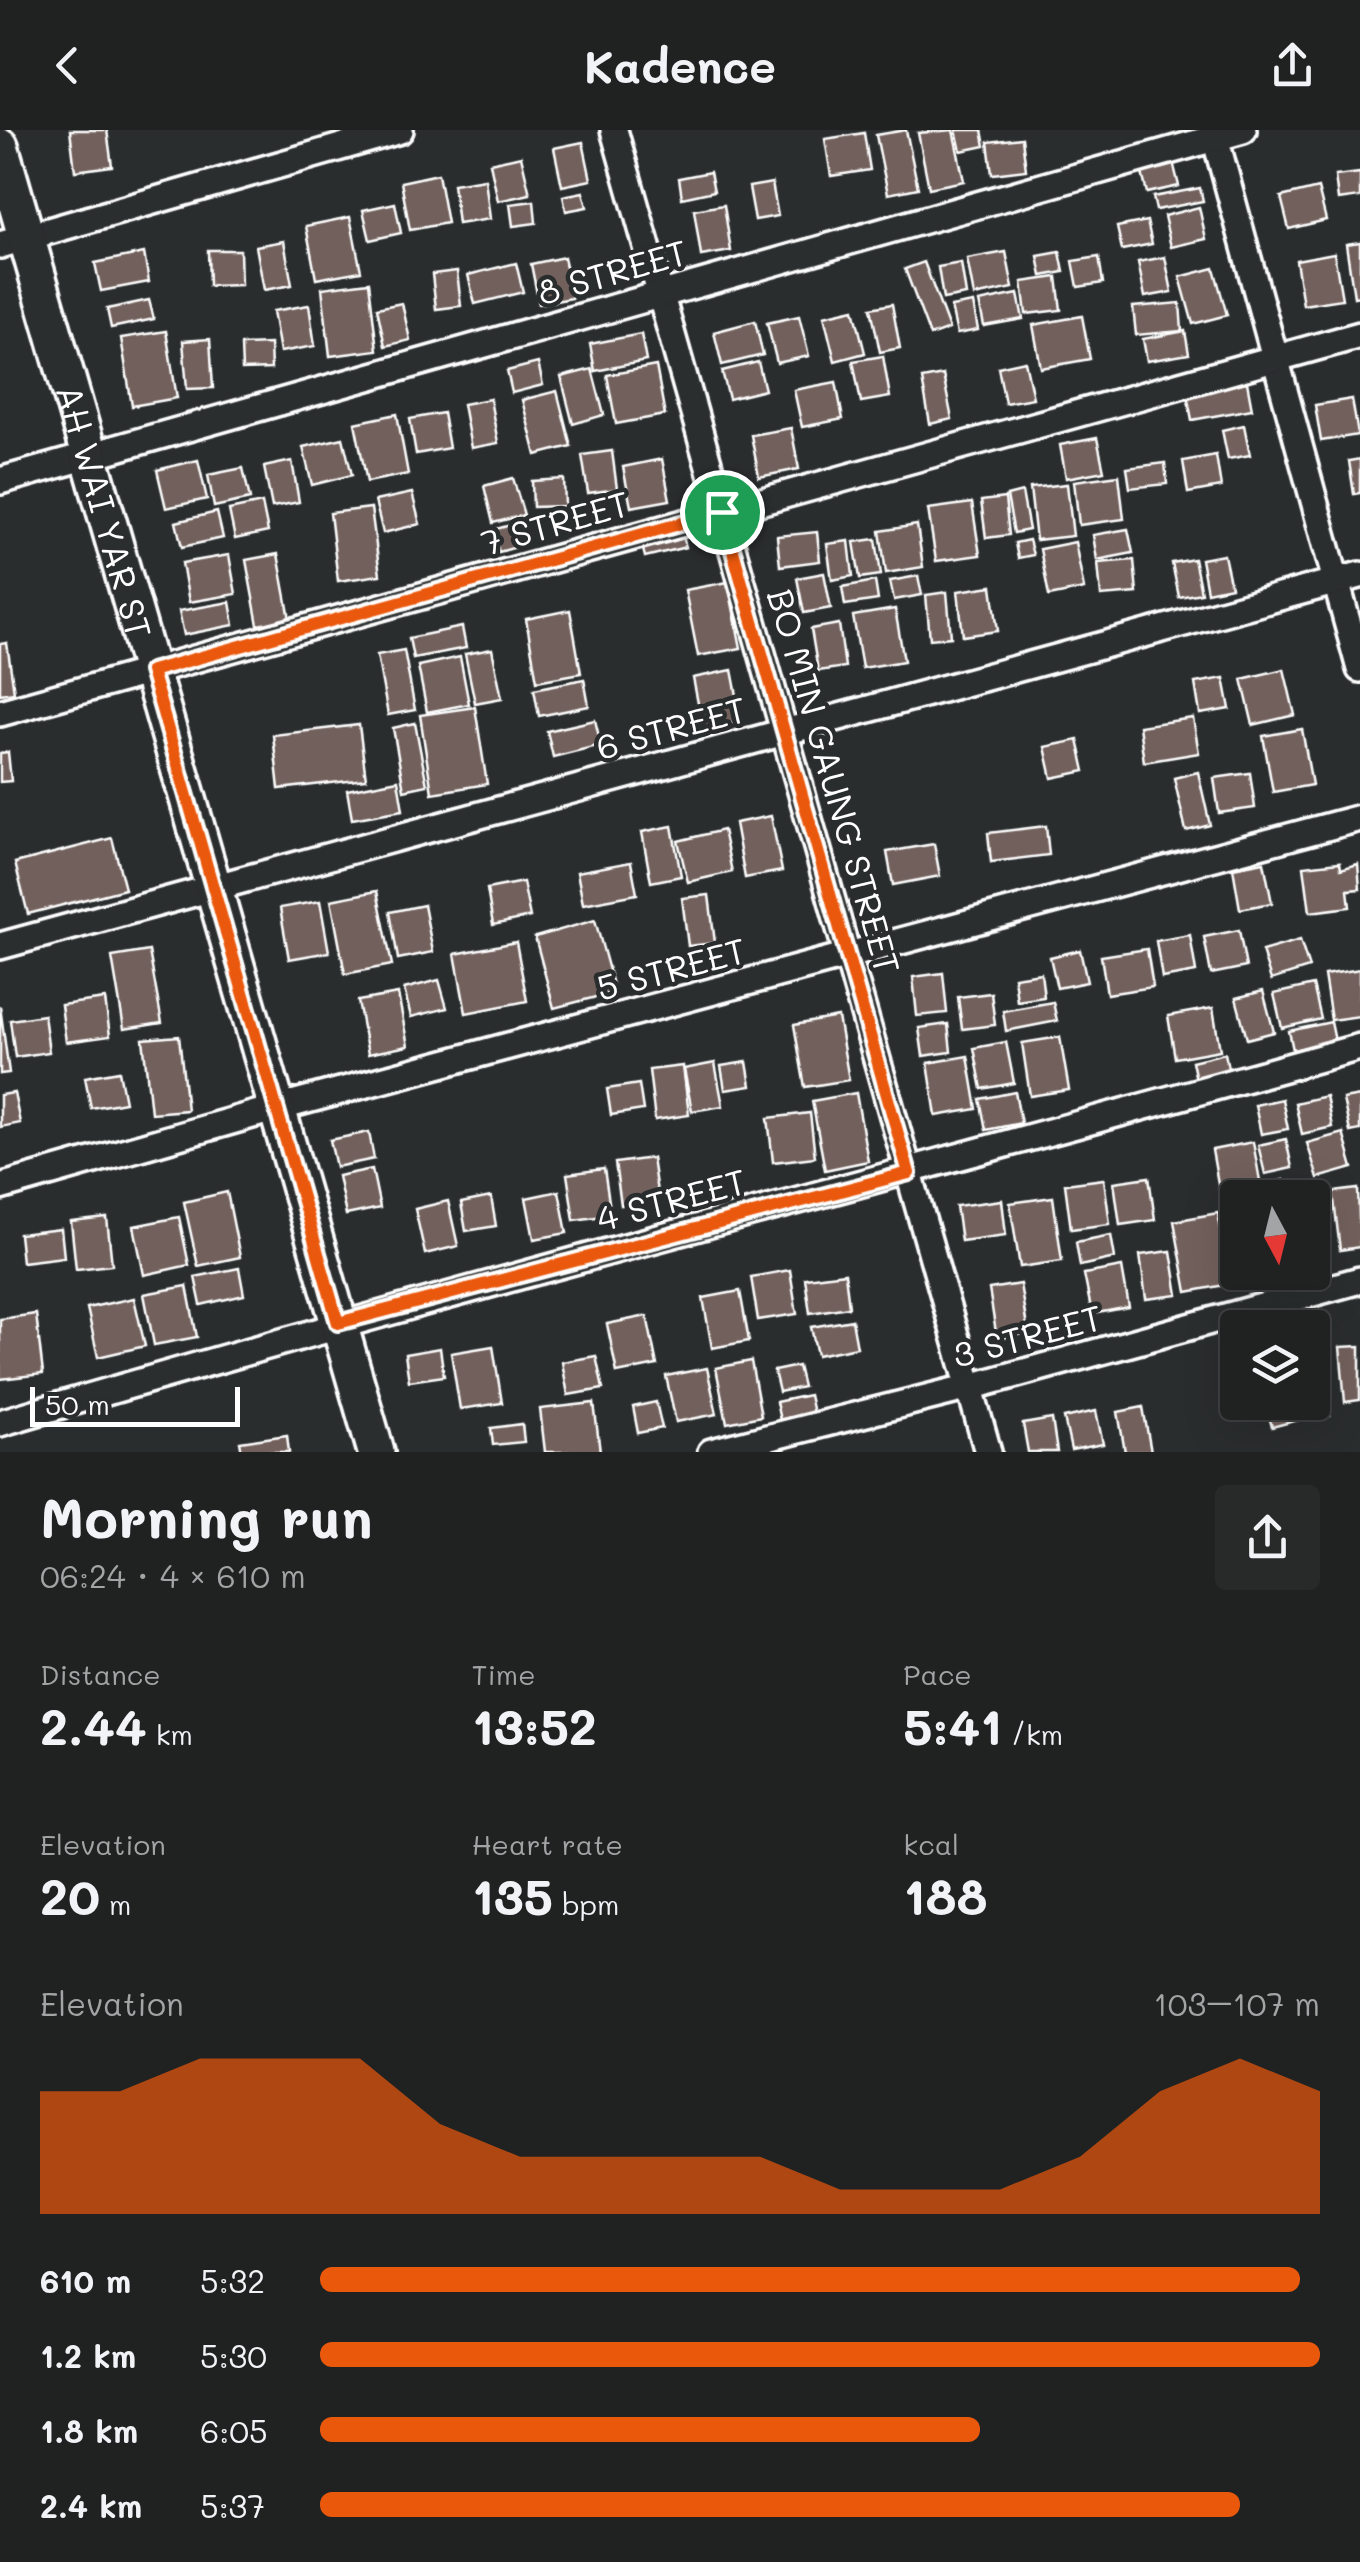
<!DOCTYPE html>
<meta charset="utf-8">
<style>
:root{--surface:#202222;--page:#282a2a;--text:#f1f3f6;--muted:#a2a4a5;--line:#3d3f40;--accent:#ea580c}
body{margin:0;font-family:Mali,sans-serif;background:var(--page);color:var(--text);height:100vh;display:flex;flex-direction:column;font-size:38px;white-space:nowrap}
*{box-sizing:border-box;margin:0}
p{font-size:32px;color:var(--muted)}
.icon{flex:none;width:55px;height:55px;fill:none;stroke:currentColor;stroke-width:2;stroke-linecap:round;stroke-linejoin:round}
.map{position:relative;height:1322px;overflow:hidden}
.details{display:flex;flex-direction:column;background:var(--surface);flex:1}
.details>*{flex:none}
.needle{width:65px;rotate:173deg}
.fabs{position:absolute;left:1220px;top:1050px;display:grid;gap:20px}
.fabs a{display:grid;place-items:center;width:110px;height:110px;border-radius:10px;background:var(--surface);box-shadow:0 10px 40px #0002,0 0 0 2px var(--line);font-size:50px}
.scale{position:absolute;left:30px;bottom:25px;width:210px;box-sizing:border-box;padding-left:10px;border:5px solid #fff;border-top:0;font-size:28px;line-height:35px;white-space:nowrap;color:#fff;-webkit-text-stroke:8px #2a2d2e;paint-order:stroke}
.pin{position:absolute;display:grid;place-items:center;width:85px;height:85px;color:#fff;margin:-42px;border:5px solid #fff;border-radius:50%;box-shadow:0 2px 10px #0007}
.round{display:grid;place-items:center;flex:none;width:105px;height:105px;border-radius:10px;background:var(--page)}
.headline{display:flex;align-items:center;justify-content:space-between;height:170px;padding:0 40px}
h1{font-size:55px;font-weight:700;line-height:75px}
.stats{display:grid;grid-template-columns:repeat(3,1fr);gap:15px;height:170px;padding:10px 40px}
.stats div{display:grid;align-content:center}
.stats b{font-size:50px;font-weight:700}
.stats small{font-size:28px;font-weight:400}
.stats p{font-size:28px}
.chart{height:280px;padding:20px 40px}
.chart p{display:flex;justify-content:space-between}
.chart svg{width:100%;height:180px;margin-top:10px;fill:var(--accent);opacity:.7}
ul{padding:0 40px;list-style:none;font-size:32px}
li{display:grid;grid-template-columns:160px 120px 1fr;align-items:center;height:75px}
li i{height:25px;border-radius:12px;background:var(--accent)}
header{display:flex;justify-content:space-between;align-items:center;height:130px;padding:0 40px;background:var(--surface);font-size:45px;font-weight:700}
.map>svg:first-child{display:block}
</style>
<header><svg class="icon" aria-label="back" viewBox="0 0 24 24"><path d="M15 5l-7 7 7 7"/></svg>Kadence<svg class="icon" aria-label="share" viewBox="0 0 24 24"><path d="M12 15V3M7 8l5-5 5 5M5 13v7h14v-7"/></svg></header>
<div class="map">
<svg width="1360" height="1322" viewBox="0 0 1360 1322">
<rect width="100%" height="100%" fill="#2a2d2e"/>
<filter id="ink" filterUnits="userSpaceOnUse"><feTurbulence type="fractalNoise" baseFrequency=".01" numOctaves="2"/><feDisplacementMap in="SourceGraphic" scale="20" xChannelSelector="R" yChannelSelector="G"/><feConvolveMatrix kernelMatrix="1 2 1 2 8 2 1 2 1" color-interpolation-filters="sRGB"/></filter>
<g filter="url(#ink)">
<g fill="#72605b" stroke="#fff" stroke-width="2.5">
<polygon points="70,0 107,0 112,36 75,41"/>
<polygon points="906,0 918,58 888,64 876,5"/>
<polygon points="953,0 964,51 929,58 918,3"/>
<polygon points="956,0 982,0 985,16 961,21"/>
<polygon points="864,3 870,40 831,46 825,9"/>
<polygon points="1022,8 1026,40 992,44 988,12"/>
<polygon points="583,12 591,50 562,56 554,18"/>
<polygon points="521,26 530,64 498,71 490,33"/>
<polygon points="1173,32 1179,56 1147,63 1141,39"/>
<polygon points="710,42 714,61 682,68 679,48"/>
<polygon points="1360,43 1360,67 1338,70 1335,46"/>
<polygon points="438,44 447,93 410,100 401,52"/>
<polygon points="485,49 490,89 458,94 453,54"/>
<polygon points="772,53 778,86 755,90 749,57"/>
<polygon points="1200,58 1203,71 1156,80 1153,67"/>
<polygon points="1318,58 1326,90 1289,99 1281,67"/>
<polygon points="583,62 587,77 566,81 563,66"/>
<polygon points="534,71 536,93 513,96 510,74"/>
<polygon points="395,73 401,103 370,110 363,80"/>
<polygon points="724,75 731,121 701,126 694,80"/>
<polygon points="1199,77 1206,109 1171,117 1164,86"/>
<polygon points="350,87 361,141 316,149 306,96"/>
<polygon points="1147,91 1152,114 1122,120 1117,97"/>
<polygon points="284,111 292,155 264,160 256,116"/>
<polygon points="1360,112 1360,166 1354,167 1346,114"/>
<polygon points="208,120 240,120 241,155 209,156"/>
<polygon points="1006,122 1013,158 974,166 967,129"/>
<polygon points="1060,122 1064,142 1042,146 1038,126"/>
<polygon points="144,123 149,152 101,161 95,133"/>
<polygon points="1334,123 1342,169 1303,175 1296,130"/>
<polygon points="564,127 572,168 539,174 531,134"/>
<polygon points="1099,127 1103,153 1078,157 1073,131"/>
<polygon points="1165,127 1172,162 1145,167 1138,132"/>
<polygon points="924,132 949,199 930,206 905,139"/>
<polygon points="516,133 523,162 475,174 468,145"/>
<polygon points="961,133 966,165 943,169 938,137"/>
<polygon points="1214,138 1227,185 1193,194 1180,147"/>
<polygon points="457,141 461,176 436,179 432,144"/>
<polygon points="1057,147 1061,180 1026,184 1022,152"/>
<polygon points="369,152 377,220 330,226 322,158"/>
<polygon points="1018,164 1023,189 984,196 979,172"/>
<polygon points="149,170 154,189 111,198 107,179"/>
<polygon points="402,173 410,210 385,216 377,178"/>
<polygon points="973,173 978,200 957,204 951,177"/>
<polygon points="1180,173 1182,201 1136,205 1133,177"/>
<polygon points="892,174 900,218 880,222 871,178"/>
<polygon points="309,175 315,216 280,222 273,181"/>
<polygon points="854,179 865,223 835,231 824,186"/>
<polygon points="799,186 809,226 777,233 767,193"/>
<polygon points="1082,186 1090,229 1041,238 1033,195"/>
<polygon points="755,191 763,225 722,235 714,202"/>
<polygon points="166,201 177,268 132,276 121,208"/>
<polygon points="1185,201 1189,224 1147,231 1143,209"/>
<polygon points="641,204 646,231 595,241 590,214"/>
<polygon points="210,209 213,258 187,259 183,211"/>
<polygon points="270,214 271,239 242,240 241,215"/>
<polygon points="883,226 890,267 861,272 853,231"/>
<polygon points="1025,231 1033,268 1005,273 998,237"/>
<polygon points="758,232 765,260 729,269 722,241"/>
<polygon points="538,233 543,255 512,263 507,241"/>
<polygon points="656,236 665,285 616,294 607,245"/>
<polygon points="592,239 604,285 573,294 561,247"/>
<polygon points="943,245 952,289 930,294 922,249"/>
<polygon points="836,252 843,289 802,297 794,260"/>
<polygon points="1247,252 1252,279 1192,290 1187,264"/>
<polygon points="557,261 571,316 536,325 522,270"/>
<polygon points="490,269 498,313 471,318 463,274"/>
<polygon points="1352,269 1358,305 1321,311 1315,275"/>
<polygon points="443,283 449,318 416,324 410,289"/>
<polygon points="397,284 408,344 367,352 355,293"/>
<polygon points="1244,295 1250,325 1228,329 1222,300"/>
<polygon points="791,298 799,339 759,347 751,305"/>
<polygon points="343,308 352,345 312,355 303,317"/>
<polygon points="1097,308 1104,341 1066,348 1060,315"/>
<polygon points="612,321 617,359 588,363 582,325"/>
<polygon points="1216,325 1221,357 1188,363 1183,331"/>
<polygon points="662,329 670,370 631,377 623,337"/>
<polygon points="1360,329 1360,363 1354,364 1349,331"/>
<polygon points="198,330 207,369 166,378 157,340"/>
<polygon points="292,331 299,372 272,377 264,337"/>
<polygon points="1165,333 1167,354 1130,358 1127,338"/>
<polygon points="243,338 250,369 214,377 208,345"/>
<polygon points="1119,345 1124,389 1079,395 1074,351"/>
<polygon points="513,348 524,385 493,393 484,356"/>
<polygon points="564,349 565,376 533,377 532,351"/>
<polygon points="1067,354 1073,406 1036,410 1030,358"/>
<polygon points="1022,362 1029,400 1014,403 1007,366"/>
<polygon points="412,363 420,394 383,403 375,371"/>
<polygon points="1005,368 1009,405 986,408 981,371"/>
<polygon points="262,373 268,402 235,409 229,380"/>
<polygon points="972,373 980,425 936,431 928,379"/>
<polygon points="371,378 380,445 338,451 330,383"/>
<polygon points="217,382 223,408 182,417 176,392"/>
<polygon points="677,385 686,417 645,427 637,396"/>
<polygon points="518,393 524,415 499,422 492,400"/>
<polygon points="917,395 923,437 886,443 880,401"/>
<polygon points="1128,399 1133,423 1097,430 1093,405"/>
<polygon points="817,402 820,431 780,436 777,406"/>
<polygon points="876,409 881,445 860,448 854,412"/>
<polygon points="1029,410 1033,425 1018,428 1015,413"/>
<polygon points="849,411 853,446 832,450 827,414"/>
<polygon points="1075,412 1084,459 1049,466 1040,419"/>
<polygon points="278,424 290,489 258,495 246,430"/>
<polygon points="229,425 236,464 189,472 182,433"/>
<polygon points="1224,425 1231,457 1207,462 1201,429"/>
<polygon points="1194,429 1201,463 1179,467 1172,433"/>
<polygon points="1134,430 1137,463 1101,466 1098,433"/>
<polygon points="824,443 831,478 804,483 797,448"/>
<polygon points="918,446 922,465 894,470 890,451"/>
<polygon points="875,451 878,470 845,475 842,457"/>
<polygon points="728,452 741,518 698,526 685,460"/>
<polygon points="992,456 998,501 963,506 958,461"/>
<polygon points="947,462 951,507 930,509 926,465"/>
<polygon points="230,472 234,495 184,505 179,481"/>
<polygon points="895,479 904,531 862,538 853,486"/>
<polygon points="570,480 581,543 537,551 526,489"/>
<polygon points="839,494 845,537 818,541 811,499"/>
<polygon points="462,497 466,518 413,528 409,508"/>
<polygon points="7,513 14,562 0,564 0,514"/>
<polygon points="492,519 502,568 475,573 465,524"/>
<polygon points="404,520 415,580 388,585 377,525"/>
<polygon points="460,527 469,574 427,582 418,536"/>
<polygon points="1284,539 1295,585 1253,595 1242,549"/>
<polygon points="732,540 742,591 703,599 693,548"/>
<polygon points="1224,548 1230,579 1200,584 1195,553"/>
<polygon points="584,549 589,576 539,586 534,559"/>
<polygon points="475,577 487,654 432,663 420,585"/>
<polygon points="1193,588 1199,623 1144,632 1139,596"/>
<polygon points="595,590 601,615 553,627 547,601"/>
<polygon points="415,593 427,655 404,660 393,598"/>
<polygon points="359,595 366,649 279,659 273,605"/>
<polygon points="1302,599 1312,655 1273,662 1263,606"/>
<polygon points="1078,610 1085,641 1052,648 1045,617"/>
<polygon points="8,622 11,651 0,652 0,623"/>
<polygon points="1198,642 1210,695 1186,701 1174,648"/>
<polygon points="1250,643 1255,678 1219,683 1214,648"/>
<polygon points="398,650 403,680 352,689 347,660"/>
<polygon points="771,686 782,741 745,748 735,693"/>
<polygon points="672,696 681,746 651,752 642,702"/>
<polygon points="1046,696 1049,725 991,732 988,703"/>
<polygon points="723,700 732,742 688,752 678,711"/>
<polygon points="112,708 125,759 28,784 15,733"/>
<polygon points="934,714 940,746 893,755 887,722"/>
<polygon points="631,732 637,764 583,774 577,742"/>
<polygon points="1264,732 1272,773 1240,779 1233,738"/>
<polygon points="1340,732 1341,739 1358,734 1360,759 1348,760 1350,777 1310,782 1304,736"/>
<polygon points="523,752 530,787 493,795 487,759"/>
<polygon points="377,761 392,835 345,844 331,770"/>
<polygon points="709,765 715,813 688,816 682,768"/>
<polygon points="320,771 329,822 289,829 280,778"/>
<polygon points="424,775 433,822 398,829 390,782"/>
<polygon points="595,790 615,862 554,878 535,807"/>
<polygon points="1239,800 1246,837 1211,844 1204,807"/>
<polygon points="1190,805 1196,842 1162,848 1156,811"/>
<polygon points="1300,810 1309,838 1271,850 1262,821"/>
<polygon points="516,812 527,871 466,883 455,824"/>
<polygon points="1147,819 1153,857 1107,864 1101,826"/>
<polygon points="1080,820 1087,852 1057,858 1050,827"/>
<polygon points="149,821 162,893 124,899 112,827"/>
<polygon points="1360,839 1360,886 1331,890 1324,845"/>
<polygon points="943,843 947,883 917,886 913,847"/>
<polygon points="1041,843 1044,867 1017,871 1014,847"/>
<polygon points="439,850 447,878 411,887 404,859"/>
<polygon points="1313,855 1321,889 1282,898 1274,864"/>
<polygon points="1263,861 1274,902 1247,909 1236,868"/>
<polygon points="991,863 995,895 962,899 958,867"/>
<polygon points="398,864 408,916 368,924 358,871"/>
<polygon points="105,869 110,906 66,912 61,875"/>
<polygon points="1053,872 1057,891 1006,901 1003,881"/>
<polygon points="0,876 9,943 0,944"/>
<polygon points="1213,878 1220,920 1175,928 1168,886"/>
<polygon points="44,885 49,922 15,927 10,890"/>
<polygon points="838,887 849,950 805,957 794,895"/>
<polygon points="1331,892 1335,911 1293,920 1289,901"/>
<polygon points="948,894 951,922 923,926 919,898"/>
<polygon points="179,906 187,980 151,983 143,909"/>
<polygon points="1060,907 1069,960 1030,966 1022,913"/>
<polygon points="1006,912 1014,953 982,959 974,918"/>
<polygon points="1225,923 1229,943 1196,950 1192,931"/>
<polygon points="968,926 977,979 936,986 928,933"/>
<polygon points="747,932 751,956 725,960 721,936"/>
<polygon points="715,933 723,976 692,981 684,939"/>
<polygon points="683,936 689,985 655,990 649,940"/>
<polygon points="119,941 125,972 91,978 85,947"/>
<polygon points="639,954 643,980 611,985 607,959"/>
<polygon points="1015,962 1021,993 986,1000 980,969"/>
<polygon points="14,963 20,993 0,997 0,965"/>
<polygon points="856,963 868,1031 825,1040 812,971"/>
<polygon points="1326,966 1332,997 1302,1004 1295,973"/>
<polygon points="1360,966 1360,1000 1350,1002 1343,969"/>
<polygon points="1282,969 1288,999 1261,1004 1255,975"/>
<polygon points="810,983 815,1027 773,1032 768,988"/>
<polygon points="369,1002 374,1029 336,1037 330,1010"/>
<polygon points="1343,1003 1353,1038 1318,1048 1307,1013"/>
<polygon points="1286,1009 1292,1038 1265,1044 1258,1015"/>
<polygon points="1253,1012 1260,1051 1219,1059 1212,1020"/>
<polygon points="652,1028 658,1069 621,1075 615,1033"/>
<polygon points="372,1039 380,1078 346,1085 338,1046"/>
<polygon points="604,1039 611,1085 574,1090 567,1044"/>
<polygon points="1149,1047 1155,1090 1120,1095 1114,1052"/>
<polygon points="1104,1049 1110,1094 1071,1099 1065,1054"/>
<polygon points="1284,1050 1288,1068 1259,1068 1256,1056"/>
<polygon points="1358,1059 1360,1117 1340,1120 1333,1062"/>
<polygon points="559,1061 567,1103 534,1109 526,1068"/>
<polygon points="227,1062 240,1127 198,1136 184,1072"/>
<polygon points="491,1067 496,1096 466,1101 461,1073"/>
<polygon points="1053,1067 1062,1131 1020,1137 1010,1073"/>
<polygon points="1002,1070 1006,1105 961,1111 956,1076"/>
<polygon points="448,1071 458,1116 425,1124 415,1079"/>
<polygon points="1316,1074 1327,1133 1312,1135 1312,1075"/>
<polygon points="1218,1083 1230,1154 1187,1162 1174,1091"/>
<polygon points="179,1087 189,1135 144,1145 134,1096"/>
<polygon points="107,1088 112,1135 76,1139 71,1092"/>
<polygon points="61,1099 64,1127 22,1132 19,1104"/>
<polygon points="1111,1105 1115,1128 1080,1136 1076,1112"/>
<polygon points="1171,1121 1178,1165 1146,1169 1140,1125"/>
<polygon points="1122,1137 1129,1177 1092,1184 1084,1144"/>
<polygon points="239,1138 244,1165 201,1175 195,1147"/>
<polygon points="790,1140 797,1184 758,1190 751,1147"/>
<polygon points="1240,1142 1278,1142 1280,1150 1243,1157"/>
<polygon points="845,1143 849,1177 810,1183 805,1148"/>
<polygon points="1020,1154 1028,1203 997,1209 989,1159"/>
<polygon points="187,1156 197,1207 154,1215 144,1164"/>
<polygon points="740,1161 749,1211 712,1218 703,1168"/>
<polygon points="134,1168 145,1216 98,1227 87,1178"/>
<polygon points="36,1184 43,1244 0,1249 0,1189"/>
<polygon points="647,1186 657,1235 617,1243 607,1194"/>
<polygon points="852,1190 857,1217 817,1225 811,1197"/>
<polygon points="1322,1211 1330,1286 1302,1289 1301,1272 1312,1272 1312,1212"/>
<polygon points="493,1216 502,1273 460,1279 451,1223"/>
<polygon points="1360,1216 1360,1270 1345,1272 1340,1217"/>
<polygon points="440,1218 444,1246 409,1251 405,1224"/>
<polygon points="596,1226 603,1259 568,1265 562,1232"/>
<polygon points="751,1231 761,1286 727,1293 716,1238"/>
<polygon points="798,1236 803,1257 779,1262 774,1241"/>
<polygon points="707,1238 717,1284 676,1292 666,1246"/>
<polygon points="809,1265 814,1288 781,1295 776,1272"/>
<polygon points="656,1272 662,1298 638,1303 633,1277"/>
<polygon points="1265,1272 1293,1272 1298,1290 1272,1297"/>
<polygon points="594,1273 600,1322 545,1322 540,1279"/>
<polygon points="1143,1277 1151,1322 1125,1322 1118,1282"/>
<polygon points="1096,1281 1103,1314 1071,1320 1064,1288"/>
<polygon points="1052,1289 1057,1322 1028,1322 1023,1294"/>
<polygon points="522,1294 524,1312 493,1315 491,1298"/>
<polygon points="287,1305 289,1322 242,1322 240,1312"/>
</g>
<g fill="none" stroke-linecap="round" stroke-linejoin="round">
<defs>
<g id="street">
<polyline points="614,0 988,1322"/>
<polyline points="1213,0 1360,539"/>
<polyline points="0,115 400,0"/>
<polyline points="0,351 1243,0"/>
<polyline points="0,583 1360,205"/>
<polyline points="0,816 1360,445"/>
<polyline points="0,1057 277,978 1360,688"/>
<path d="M0,1293C451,1160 907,1043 1360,917"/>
<polyline points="711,1322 970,1257 1360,1150"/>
</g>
<g id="secondary">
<path id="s1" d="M0,16L376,1322"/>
</g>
</defs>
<use href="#street" stroke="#fff" stroke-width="32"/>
<use href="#secondary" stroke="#fff" stroke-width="42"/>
<use href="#street" stroke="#2a2d2e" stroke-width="25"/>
<use href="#secondary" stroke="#2a2d2e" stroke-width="35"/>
</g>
</g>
<g fill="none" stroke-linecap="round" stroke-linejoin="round" filter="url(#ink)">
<defs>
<polygon id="route" points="722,382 909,1043 338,1193 151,541"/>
</defs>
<use href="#route" stroke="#fff" stroke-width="20"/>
<use href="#route" stroke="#ea580c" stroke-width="12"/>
</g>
<g text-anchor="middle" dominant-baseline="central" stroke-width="9" stroke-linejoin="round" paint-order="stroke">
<g font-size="35" fill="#fff" stroke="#2a2d2e">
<text transform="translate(612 141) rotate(-16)">8 STREET</text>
<text stroke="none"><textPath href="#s1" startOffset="380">AH WAI YAR ST</textPath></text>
<text transform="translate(555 392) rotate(-16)">7 STREET</text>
<text transform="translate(671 597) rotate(-15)">6 STREET</text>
<text transform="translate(835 651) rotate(74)">BO MIN GAUNG STREET</text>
<text transform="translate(671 838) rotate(-15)">5 STREET</text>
<text transform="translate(671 1069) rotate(-15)">4 STREET</text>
<text transform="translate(1027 1205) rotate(-15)">3 STREET</text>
</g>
</g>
</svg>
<div class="fabs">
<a><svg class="needle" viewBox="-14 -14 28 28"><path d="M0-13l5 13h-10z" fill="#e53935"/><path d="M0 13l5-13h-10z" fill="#a2a4a5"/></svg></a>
<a><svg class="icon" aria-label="layers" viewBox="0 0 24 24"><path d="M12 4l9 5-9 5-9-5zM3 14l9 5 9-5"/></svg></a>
</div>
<div class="scale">50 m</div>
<div class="pin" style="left:722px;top:382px;background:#1e9e55"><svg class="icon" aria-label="arrive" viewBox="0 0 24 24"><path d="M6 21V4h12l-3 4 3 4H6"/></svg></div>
</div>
<section class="details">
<div class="headline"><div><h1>Morning run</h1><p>06:24 · 4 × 610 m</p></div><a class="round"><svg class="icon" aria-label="share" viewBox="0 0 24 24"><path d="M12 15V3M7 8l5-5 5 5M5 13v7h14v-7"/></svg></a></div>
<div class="stats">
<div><p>Distance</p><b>2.44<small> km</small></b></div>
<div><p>Time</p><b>13:52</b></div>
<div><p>Pace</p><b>5:41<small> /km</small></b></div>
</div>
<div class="stats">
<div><p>Elevation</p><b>20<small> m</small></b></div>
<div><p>Heart rate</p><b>135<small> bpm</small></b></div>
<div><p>kcal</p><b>188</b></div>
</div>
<div class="chart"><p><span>Elevation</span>103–107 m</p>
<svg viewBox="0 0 160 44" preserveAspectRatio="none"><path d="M0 44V14L10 14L20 6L30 6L40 6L50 22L60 30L70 30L80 30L90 30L100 38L110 38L120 38L130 30L140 14L150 6L160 14V44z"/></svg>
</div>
<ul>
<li><b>610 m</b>5:32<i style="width:98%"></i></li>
<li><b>1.2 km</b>5:30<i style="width:100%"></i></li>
<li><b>1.8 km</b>6:05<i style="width:66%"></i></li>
<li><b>2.4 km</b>5:37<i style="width:92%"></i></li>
</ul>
</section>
